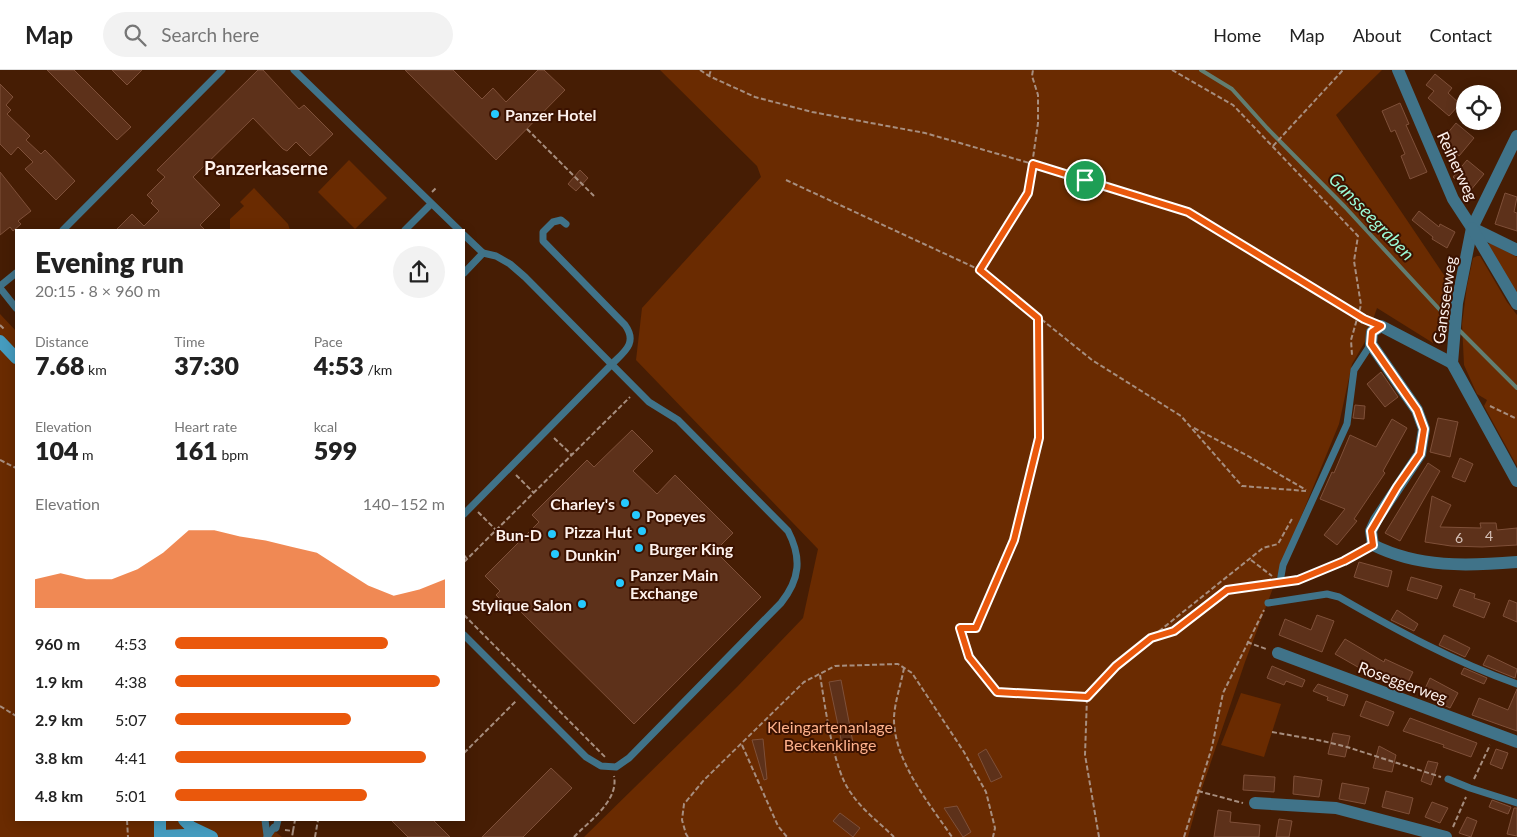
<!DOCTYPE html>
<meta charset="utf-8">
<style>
:root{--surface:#fff;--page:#f2f2f2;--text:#222;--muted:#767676;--line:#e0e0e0;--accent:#ea580c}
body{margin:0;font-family:Lato,sans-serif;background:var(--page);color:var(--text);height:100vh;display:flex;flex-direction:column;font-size:19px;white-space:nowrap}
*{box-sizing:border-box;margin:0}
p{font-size:16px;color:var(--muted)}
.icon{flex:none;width:28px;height:28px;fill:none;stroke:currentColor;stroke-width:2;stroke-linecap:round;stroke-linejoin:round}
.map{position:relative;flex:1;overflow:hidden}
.sheet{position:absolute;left:15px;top:159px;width:450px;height:592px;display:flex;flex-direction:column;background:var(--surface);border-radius:0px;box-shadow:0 2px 12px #0003}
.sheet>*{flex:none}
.controls{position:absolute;left:1456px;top:15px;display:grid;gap:10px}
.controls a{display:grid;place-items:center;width:45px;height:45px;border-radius:50%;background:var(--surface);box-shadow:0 2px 12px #0003;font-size:25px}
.pin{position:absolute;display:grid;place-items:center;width:42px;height:42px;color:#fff;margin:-21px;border:2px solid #fff;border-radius:50%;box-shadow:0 1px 5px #0007}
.round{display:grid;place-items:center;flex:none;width:52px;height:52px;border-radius:26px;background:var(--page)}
.summary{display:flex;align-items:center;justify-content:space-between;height:85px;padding:0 20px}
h1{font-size:28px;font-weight:800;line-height:38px}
.metrics{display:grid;grid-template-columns:repeat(3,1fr);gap:8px;height:85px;padding:5px 20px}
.metrics div{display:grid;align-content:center}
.metrics b{font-size:25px;font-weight:800}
.metrics small{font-size:14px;font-weight:400}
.metrics p{font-size:14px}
.chart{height:140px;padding:10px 20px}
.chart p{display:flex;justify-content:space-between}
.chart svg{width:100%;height:90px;margin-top:5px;fill:var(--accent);opacity:.7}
ul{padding:0 20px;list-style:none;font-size:16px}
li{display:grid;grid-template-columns:80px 60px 1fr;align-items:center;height:38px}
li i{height:12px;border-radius:6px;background:var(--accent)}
header{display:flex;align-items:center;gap:30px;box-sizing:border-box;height:70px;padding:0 25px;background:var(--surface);border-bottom:1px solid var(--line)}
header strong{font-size:24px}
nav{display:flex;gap:28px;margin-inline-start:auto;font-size:18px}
.search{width:350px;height:45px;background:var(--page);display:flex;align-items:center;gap:12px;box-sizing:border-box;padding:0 18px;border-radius:28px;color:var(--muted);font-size:19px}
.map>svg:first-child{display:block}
</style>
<header>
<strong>Map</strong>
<div class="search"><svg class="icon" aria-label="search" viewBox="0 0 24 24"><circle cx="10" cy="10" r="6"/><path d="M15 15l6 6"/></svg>Search here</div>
<nav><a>Home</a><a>Map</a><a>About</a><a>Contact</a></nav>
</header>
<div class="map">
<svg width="1517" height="767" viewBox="0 0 1517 767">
<rect width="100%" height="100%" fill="#461d04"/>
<g fill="#6a2b01">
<polygon points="660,0 1382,0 1336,45 1450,214 1433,273 1377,238 1366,270 1352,294 1339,354 1287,481 1245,592 1200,724 1188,767 584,767 737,617 803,548 818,479 636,290 642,238 761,107 757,96"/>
<polygon points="349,90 387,128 355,159 318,122"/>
<polygon points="254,118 288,154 290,160 230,160 230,149 244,136 240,132"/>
<polygon points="1490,173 1517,187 1517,226 1487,175"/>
<polygon points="1477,186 1480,186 1507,232 1517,245 1517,396 1484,336 1487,330 1477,324 1464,295 1462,254 1467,216 1473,188"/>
<polygon points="0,244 16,261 16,750 260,750 282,767 285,767 0,767"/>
<polygon points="1241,623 1281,634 1264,687 1221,675"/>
</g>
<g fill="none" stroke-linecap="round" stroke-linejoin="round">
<g stroke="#627e71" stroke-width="4">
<polyline points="1201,0 1232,19 1267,58 1345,137 1452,253"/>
<polyline points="1459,260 1517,318"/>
</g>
</g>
<g fill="#5d311a" stroke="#7f5039">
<polygon points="47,0 74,0 131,57 117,70"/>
<polygon points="112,0 142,0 127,15"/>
<polygon points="258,0 263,0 299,39 304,35 333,64 310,86 296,72 287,81 283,79 253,48 193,107 220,135 200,155 205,160 116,160 132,144 144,156 159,141 151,133 153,131 147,125 165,107 157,100"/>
<polygon points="405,0 453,0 482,29 493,18 506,32 538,0 544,0 565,20 496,90"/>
<polygon points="1435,4 1452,18 1448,23 1460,34 1449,46 1428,28 1434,21 1426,15"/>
<polygon points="0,14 13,27 6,35 11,40 7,44 30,66 26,70 41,84 45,80 75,111 56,130 25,99 33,92 18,77 11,85 0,74"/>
<polygon points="1400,33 1409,54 1406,55 1427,102 1410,109 1401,86 1405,84 1395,60 1391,62 1382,41"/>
<polygon points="1456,53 1474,68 1459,86 1441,71"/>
<polygon points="1467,90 1484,104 1470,121 1453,107"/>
<polygon points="580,100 588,108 576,121 568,114"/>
<polygon points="0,102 31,141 18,151 21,154 13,161 10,157 0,165"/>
<polygon points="1505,123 1517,127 1514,142 1517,143 1517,161 1495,154"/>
<polygon points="1419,141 1439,157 1440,154 1455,162 1447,178 1432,169 1433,167 1412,150"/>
<polygon points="1381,302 1398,327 1385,337 1367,314"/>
<polygon points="1355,335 1365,336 1364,349 1353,348"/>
<polygon points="1438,348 1458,352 1450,387 1430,382"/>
<polygon points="1392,349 1407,358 1383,401 1385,403 1354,449 1357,451 1337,475 1324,465 1345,439 1320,429 1332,402 1334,403 1350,365 1376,377"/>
<polygon points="632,360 653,381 633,401 657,424 675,405 733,463 715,481 761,527 634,654 511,532 507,536 496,525 500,521 485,506 539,452 532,445 587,390 594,397"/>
<polygon points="1460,388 1473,394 1465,412 1452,407"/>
<polygon points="1428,393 1440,401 1400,471 1385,463"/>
<polygon points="1432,426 1451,435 1440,457 1481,458 1480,453 1496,453 1497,460 1517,458 1517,475 1482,477 1451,476 1425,472"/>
<polygon points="1359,492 1392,501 1388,517 1354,507"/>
<polygon points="1411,507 1442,516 1437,529 1407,520"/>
<polygon points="1460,519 1475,524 1474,528 1490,533 1484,548 1453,536"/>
<polygon points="1509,530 1517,533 1517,552 1503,546"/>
<polygon points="1397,540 1418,554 1414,561 1391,550"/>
<polygon points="1317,545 1334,551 1322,582 1279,565 1285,549 1311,560"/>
<polygon points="1444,565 1470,578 1465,587 1439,575"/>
<polygon points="1345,569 1384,592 1385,589 1413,602 1405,618 1363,600 1335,584"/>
<polygon points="1488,585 1517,599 1515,608 1483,595"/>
<polygon points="1272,596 1305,610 1302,617 1286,611 1284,615 1267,608"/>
<polygon points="1464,598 1487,608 1484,614 1461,604"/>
<polygon points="1430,608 1458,623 1450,638 1422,625"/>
<polygon points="841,610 854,678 843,679 829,612"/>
<polygon points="1318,614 1348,625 1344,636 1327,630 1328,627 1313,621"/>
<polygon points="1517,619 1517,661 1472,645 1479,628 1508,640"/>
<polygon points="1366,631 1394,642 1388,656 1360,646"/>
<polygon points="1410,648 1477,673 1471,687 1443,677 1444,675 1403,661"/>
<polygon points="1333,663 1350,666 1345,687 1328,684"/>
<polygon points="763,669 767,709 764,710 752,670"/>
<polygon points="1379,676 1396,685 1392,702 1373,698"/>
<polygon points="986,679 1002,707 991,712 978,684"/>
<polygon points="1496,679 1508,683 1502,699 1490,694"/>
<polygon points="1428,691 1438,693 1431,715 1421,711"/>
<polygon points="551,698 572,718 523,767 482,767"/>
<polygon points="1244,705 1275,707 1274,722 1243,720"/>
<polygon points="1294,706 1322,710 1319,727 1293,724"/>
<polygon points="1342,713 1369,718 1365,734 1339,729"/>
<polygon points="1386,721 1413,728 1409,744 1382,737"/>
<polygon points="1492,730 1511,737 1508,744 1489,737"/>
<polygon points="1432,732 1448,738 1440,753 1425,747"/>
<polygon points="957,736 971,762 963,767 944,738"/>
<polygon points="1514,738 1517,738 1517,766 1507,764"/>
<polygon points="1218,740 1231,742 1230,752 1260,755 1259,767 1214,767"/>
<polygon points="840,743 860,758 853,767 833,751"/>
<polygon points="1467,747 1477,751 1471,767 1459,763"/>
<polygon points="1279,749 1292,751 1289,767 1276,767"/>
<polygon points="391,750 433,750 450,767 408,767"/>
</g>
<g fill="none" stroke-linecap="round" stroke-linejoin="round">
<g stroke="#a78e7f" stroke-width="2" stroke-dasharray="5 2.5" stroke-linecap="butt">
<polyline points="700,0 709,6 755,27 812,42 925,63 1033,94 1188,142 1368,251"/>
<polyline points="1172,0 1233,35 1358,166 1354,191 1361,235 1351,270 1352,285"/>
<polyline points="709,6 711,0"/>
<polyline points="527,59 594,126"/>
<polyline points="1273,76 1343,0"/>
<polyline points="786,110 980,200 1092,290 1181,346 1242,416 1306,421"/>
<polyline points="432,122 437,117"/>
<polyline points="980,200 1028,123 1038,53 1038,25 1032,6 1033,0"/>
<polyline points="1038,248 1039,368 1014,470 976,558 960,558 969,587 997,622 1087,627"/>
<polyline points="0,255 4,259"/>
<polyline points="1490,336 1517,349"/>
<polyline points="1194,358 1248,386 1306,420"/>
<polyline points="554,368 572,385"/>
<polyline points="0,390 16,398"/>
<polyline points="516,405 534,423"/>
<polyline points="478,442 496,460"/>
<polyline points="464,485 467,489"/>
<polyline points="1251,490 1272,506"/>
<polyline points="464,492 630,327"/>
<polyline points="464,545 605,687"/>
<polyline points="1153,566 1263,478 1278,474 1293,447"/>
<polyline points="1247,572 1266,579"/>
<path d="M904,598C901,614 895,631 894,647C893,690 929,733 952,767"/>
<path d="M820,605C825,635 833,700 851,723C862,740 880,753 894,767"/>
<polyline points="0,636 16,646"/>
<polyline points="1272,662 1323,671 1347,677 1441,707"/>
<polyline points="742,675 778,756 787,767"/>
<polyline points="464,683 516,631"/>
<polyline points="1474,709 1490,675"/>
<polyline points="1198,721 1243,733"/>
<polyline points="127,750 128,767"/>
<polyline points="1453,757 1466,727"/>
<polyline points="285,760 293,761 292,767"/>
<polyline points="293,761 295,750"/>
<polyline points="315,767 318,750"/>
<path d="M574,767C589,751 619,731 614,706"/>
<polyline points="688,767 686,764 682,750 684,734 704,710 804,612 835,596 898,594 912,603 964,682 986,722 995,758 993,767"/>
<polyline points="1099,767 1085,685 1087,627 1116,596 1151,568 1174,561 1227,520 1272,513"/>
<polyline points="1184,767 1212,677 1223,623 1264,540"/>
</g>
<g stroke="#407389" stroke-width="7">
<polyline points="294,0 459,160"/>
<polyline points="63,160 222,0"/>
<polyline points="405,160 431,134"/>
<path d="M464,165L483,183L496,186L510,194L525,207L649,332L678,350L788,461C802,488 800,509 781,533L629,688L616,697L601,696L586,687L464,565"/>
<polyline points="464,203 483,183"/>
<polyline points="0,216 16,203"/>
<polyline points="0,218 16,238"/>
<path d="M1371,274L1354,300L1347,354L1283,495L1280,512C1313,508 1344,491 1373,475"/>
<path d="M464,444L612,294C624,282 638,273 625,255L543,171V162L553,152L561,150L566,154"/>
<path d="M1268,533L1327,524L1339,527C1396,560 1455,592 1517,614"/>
<polyline points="1448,709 1470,718 1517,733"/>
<polyline points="265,750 267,765"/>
<polyline points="267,767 274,757 276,758 278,750"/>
</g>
<g stroke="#407389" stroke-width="12">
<polyline points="1398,0 1453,129 1472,158 1517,180"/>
<polyline points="1517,66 1472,158 1457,233 1452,293 1517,411"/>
<polyline points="1472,158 1517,234"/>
<path d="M1452,293L1381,256L1372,262L1371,274L1417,340L1424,359L1420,384L1376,450L1371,461L1373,475C1419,498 1467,496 1517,492"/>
<polyline points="1278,583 1517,672"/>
<polyline points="1255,733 1336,738 1446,767"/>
</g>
<g stroke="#459cbf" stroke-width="12">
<polyline points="0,271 16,288"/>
<polyline points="160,750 160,767"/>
<polyline points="184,750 191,757 212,767"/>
<polyline points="160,766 185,765 199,767"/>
</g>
</g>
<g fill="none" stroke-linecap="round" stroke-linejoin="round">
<defs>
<polygon id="route" points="1033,94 1188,142 1364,249 1381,256 1372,262 1371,274 1417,340 1424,359 1420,384 1397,417 1371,461 1373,475 1344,491 1298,510 1227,520 1174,561 1151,568 1116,596 1087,627 997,622 969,587 960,558 976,558 1014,470 1039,368 1038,248 980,200 1028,123"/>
</defs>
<use href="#route" stroke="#fff" stroke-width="10"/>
<use href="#route" stroke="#ea580c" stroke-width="6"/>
</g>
<g fill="#26c9fe" stroke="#3b1200" stroke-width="2">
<circle cx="495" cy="44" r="5"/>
<circle cx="625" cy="433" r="5"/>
<circle cx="636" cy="445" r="5"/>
<circle cx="642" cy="461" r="5"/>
<circle cx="552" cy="464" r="5"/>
<circle cx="639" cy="478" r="5"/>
<circle cx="555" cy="484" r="5"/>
<circle cx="620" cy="513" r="5"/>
<circle cx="582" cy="534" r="5"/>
</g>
<g text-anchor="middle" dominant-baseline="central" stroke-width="4" stroke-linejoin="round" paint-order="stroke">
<g font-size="14" fill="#d5c1b8">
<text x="1489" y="465">4</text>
<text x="1459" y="467">6</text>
</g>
<g font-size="16" font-weight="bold" fill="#fdf1ec" stroke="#3b1200" text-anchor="start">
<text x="505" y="44">Panzer Hotel</text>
<text x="615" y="433" text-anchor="end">Charley's</text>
<text x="646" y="445">Popeyes</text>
<text x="632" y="461" text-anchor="end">Pizza Hut</text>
<text x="542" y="464" text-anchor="end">Bun-D</text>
<text x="649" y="478">Burger King</text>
<text x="565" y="484">Dunkin'</text>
<text x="630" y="504">Panzer Main<tspan x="630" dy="18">Exchange</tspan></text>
<text x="572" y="534" text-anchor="end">Stylique Salon</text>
</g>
<g font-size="16" fill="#fdf1ec" stroke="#3b1200">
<text transform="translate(1458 96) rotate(65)">Reiherweg</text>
<text transform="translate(1444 230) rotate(-82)">Gansseeweg</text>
<text transform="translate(1403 612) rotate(20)">Roseggerweg</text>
</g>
<g font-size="16" fill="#ffb28c" stroke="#3b1200">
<text x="830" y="656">Kleingartenanlage<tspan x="830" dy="18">Beckenklinge</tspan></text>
</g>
<g font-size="18" font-style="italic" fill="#9bfad5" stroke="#3b1200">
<text transform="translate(1372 146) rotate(46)">Gansseegraben</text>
</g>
<g font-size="19" font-weight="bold" fill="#fdf1ec" stroke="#3b1200">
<text x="266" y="97">Panzerkaserne</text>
</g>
</g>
</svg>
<div class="controls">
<a><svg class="icon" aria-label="locate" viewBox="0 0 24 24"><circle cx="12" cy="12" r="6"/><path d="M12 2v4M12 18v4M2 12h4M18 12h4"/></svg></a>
</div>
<div class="pin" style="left:1085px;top:110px;background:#1e9e55"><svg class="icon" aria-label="arrive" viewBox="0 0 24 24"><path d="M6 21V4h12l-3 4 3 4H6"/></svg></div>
<section class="sheet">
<div class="summary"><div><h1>Evening run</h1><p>20:15 · 8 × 960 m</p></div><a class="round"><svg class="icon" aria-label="share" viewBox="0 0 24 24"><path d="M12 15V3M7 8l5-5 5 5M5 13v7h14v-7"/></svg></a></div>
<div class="metrics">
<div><p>Distance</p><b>7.68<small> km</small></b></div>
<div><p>Time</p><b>37:30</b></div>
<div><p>Pace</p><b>4:53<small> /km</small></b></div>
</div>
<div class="metrics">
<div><p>Elevation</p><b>104<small> m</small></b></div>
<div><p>Heart rate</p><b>161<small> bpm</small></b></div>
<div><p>kcal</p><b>599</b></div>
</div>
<div class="chart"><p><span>Elevation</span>140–152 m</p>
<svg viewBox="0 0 160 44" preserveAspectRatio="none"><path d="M0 44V30L10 27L20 30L30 30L40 25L50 17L60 6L70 6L80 9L90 11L100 14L110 17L120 25L130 33L140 38L150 35L160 30V44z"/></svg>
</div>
<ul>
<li><b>960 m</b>4:53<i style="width:79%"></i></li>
<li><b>1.9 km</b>4:38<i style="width:98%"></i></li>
<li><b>2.9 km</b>5:07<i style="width:65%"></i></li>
<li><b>3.8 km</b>4:41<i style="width:93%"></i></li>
<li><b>4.8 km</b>5:01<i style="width:71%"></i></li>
</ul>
</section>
</div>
